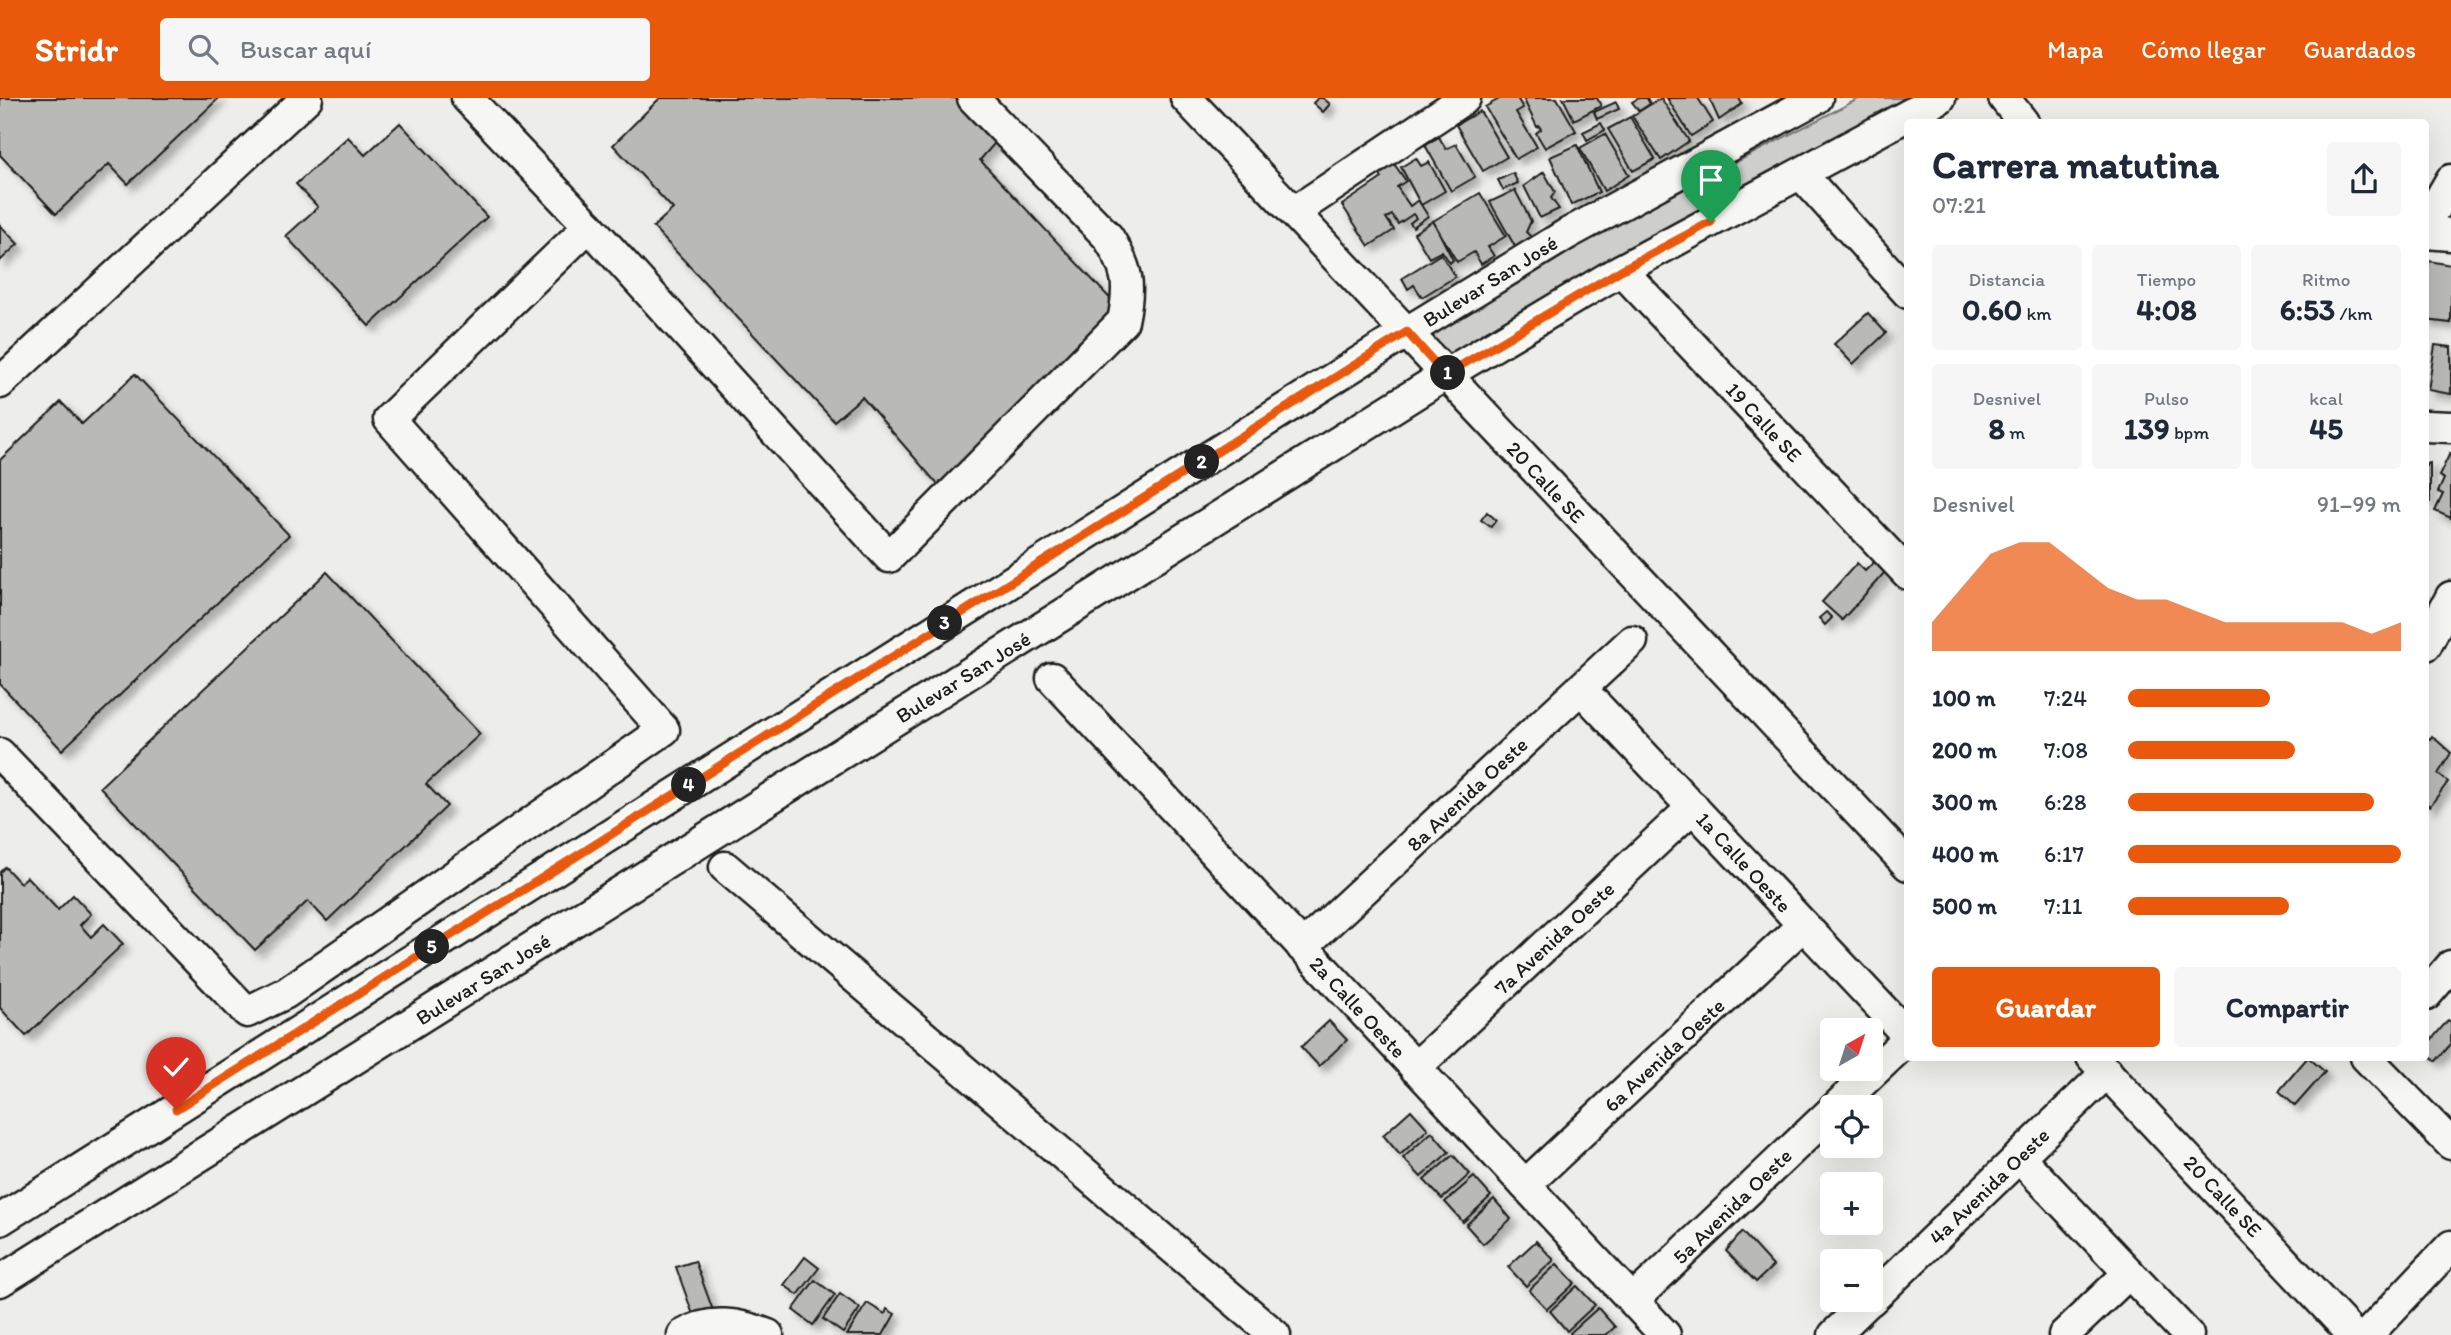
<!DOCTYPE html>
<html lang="es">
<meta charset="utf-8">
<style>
:root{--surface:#fff;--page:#f6f6f7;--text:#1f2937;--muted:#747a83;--accent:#ea580c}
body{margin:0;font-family:Itim,sans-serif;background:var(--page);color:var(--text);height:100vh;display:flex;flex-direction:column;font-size:26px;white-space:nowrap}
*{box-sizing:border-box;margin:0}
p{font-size:23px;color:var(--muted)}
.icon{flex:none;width:38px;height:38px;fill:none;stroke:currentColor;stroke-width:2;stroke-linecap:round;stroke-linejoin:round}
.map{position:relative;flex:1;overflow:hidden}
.side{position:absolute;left:1904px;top:21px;width:525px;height:942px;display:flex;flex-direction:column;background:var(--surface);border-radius:7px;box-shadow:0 7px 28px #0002}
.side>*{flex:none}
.needle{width:46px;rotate:39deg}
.tools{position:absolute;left:1820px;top:920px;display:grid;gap:14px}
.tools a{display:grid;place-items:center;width:63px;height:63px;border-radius:7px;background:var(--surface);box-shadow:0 7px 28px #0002;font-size:35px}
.pin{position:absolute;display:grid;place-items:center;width:60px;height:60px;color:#fff;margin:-72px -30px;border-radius:50% 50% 50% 0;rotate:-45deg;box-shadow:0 0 7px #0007}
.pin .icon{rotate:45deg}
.km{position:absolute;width:35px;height:35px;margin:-18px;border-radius:50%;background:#222;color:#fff;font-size:19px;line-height:35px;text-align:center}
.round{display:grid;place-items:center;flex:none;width:74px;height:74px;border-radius:7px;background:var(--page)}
.head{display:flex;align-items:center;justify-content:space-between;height:119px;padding:0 28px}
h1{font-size:38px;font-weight:700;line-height:52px}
.figures{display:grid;grid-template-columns:repeat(3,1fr);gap:10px;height:119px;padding:7px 28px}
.figures div{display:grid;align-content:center;border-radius:7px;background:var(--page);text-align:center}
.figures b{font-size:30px;font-weight:700}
.figures small{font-size:19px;font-weight:400}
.figures p{font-size:19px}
.chart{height:196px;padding:14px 28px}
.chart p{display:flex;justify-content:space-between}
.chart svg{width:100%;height:126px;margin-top:7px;fill:var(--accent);opacity:.7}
.button{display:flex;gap:14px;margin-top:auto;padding:14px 28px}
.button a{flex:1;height:80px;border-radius:7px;background:var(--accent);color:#fff;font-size:28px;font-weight:700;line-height:80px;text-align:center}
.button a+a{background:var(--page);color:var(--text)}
ul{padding:0 28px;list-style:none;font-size:23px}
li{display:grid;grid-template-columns:112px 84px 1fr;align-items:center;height:52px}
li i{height:18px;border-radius:9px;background:var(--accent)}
header{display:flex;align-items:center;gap:42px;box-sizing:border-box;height:98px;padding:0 35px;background:var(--accent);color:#fff}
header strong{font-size:33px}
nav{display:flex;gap:38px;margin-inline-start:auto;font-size:24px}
.search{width:490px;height:63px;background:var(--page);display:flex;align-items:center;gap:18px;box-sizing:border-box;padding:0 24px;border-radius:7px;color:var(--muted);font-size:26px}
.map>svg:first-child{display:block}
</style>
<header>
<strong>Stridr</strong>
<div class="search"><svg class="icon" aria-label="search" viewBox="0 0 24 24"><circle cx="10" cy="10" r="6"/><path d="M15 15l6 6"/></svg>Buscar aquí</div>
<nav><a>Mapa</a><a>Cómo llegar</a><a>Guardados</a></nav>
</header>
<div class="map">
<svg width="2451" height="1237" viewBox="0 0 2451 1237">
<defs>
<filter id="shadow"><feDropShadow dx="6" dy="6" stdDeviation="3.5" flood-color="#0004"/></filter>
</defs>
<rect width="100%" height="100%" fill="#edede9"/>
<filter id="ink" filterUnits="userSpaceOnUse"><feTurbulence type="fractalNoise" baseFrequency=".0143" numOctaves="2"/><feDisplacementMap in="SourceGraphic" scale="14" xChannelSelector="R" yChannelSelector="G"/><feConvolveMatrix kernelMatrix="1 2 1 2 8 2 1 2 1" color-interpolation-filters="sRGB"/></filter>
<g filter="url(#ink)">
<polygon fill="#cececb" stroke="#757574" stroke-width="2" points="1860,0 1959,0 1445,274 1409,234"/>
<g fill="#b9b9b6" stroke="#1c1c1c" stroke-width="2" filter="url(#shadow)">
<polygon points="0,0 219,0 128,86 109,66 56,116 0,57"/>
<polygon points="660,0 961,0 1000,39 980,62 1119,210 939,388 862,299 834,323 653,129 673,111 613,47"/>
<polygon points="1318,0 1323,0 1330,6 1323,14 1313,5"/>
<polygon points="1501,0 1517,0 1523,10 1516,14 1537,49 1516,61 1485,9"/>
<polygon points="1523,0 1557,0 1576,33 1545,50 1536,35 1541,31 1539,28 1537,29"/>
<polygon points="1563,0 1597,0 1601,8 1574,22"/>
<polygon points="1639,0 1647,0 1650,6 1639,13 1632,4"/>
<polygon points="1661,0 1689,43 1661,62 1632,18"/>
<polygon points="1667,0 1698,0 1713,24 1691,38"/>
<polygon points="1709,0 1739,0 1742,6 1719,22"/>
<polygon points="1616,4 1619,11 1597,21 1594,14"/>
<polygon points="1480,13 1507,59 1483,73 1456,27"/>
<polygon points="1630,19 1655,61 1633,73 1608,31"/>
<polygon points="400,25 487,119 369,228 286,138 318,109 296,86 348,39 365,57"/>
<polygon points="1601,25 1605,32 1587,42 1583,34"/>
<polygon points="1605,36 1629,77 1604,93 1580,50"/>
<polygon points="1439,39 1446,51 1456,46 1475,79 1451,93 1425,47"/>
<polygon points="1577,47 1599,94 1571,107 1550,59"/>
<polygon points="1416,60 1421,68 1429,64 1445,93 1421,107 1401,69"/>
<polygon points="1392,63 1406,83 1397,89 1410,108 1418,102 1428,118 1413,129 1410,125 1416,120 1413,116 1398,126 1392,117 1386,120 1394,132 1369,148 1342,107 1382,80 1377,73"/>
<polygon points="1544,74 1555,94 1551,100 1559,111 1540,120 1524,88"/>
<polygon points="1513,75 1518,85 1503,92 1498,82"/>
<polygon points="1515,92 1531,123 1526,134 1534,142 1517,152 1490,104"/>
<polygon points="1480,95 1506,138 1488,149 1494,158 1481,166 1474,154 1457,164 1433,123"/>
<polygon points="1433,123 1453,162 1450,165 1442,153 1429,160 1414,135"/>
<polygon points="0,127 18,146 0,163"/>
<polygon points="1441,156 1455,179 1422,199 1414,187 1408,191 1402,180"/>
<polygon points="2429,163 2451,167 2451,225 2426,222 2426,188"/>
<polygon points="1868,215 1886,235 1853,266 1834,246"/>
<polygon points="2435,247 2451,249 2451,296 2428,292"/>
<polygon points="135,276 289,437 62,652 0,586 0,362 61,304 82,326"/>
<polygon points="2450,355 2451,356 2451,420 2435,413 2443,396 2438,394 2444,381 2439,378"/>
<polygon points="2430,365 2430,404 2426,405 2426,366"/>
<polygon points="1487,414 1496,422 1491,429 1481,422"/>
<polygon points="1874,464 1885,474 1842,522 1822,504 1857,465 1865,473"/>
<polygon points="327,474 480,636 426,686 447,708 327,823 308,803 255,852 100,689"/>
<polygon points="1826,514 1832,520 1825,527 1819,520"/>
<polygon points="2426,638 2430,641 2432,638 2451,655 2438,676 2448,684 2430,708 2426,705"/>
<polygon points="5,769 20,785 27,779 58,812 73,797 91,816 80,827 91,839 104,826 123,846 26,938 0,910 0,774"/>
<polygon points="2448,922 2451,924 2451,946 2436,963 2426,954 2426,948"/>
<polygon points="1329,923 1347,942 1319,968 1301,949"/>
<polygon points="2308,959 2325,974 2295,1008 2279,993"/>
<polygon points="1411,1012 1428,1031 1400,1057 1383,1037"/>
<polygon points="1432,1034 1449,1054 1421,1079 1403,1060"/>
<polygon points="1453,1057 1470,1076 1442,1101 1424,1082"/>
<polygon points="1474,1079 1491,1098 1463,1124 1445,1104"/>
<polygon points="1494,1101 1511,1121 1483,1146 1466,1127"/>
<polygon points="1742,1134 1773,1168 1756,1184 1726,1153"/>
<polygon points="1536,1143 1554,1162 1526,1188 1508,1169"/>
<polygon points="805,1159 819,1170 798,1197 784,1187"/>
<polygon points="695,1163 715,1218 696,1225 676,1169"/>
<polygon points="1557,1166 1575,1185 1547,1211 1529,1192"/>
<polygon points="815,1182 835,1197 813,1227 793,1212"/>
<polygon points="1577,1188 1595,1207 1567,1233 1550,1213"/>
<polygon points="840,1196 860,1210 843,1235 823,1221"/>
<polygon points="867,1205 885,1216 887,1211 895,1216 883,1237 847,1237"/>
<polygon points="1598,1210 1615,1229 1606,1237 1571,1237 1570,1235"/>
</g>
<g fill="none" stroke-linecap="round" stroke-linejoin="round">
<defs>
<g id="minor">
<path d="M467,0L589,128L889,459L1123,223C1131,186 1128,171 1108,139L973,0"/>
<polyline points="1186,0 1908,767"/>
<polyline points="2004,0 2023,24"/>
<polyline points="1801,76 1908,195"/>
<polyline points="1294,114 1465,0"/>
<polyline points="2426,125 2451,82"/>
<polyline points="2426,135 2451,137"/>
<polyline points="1621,172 1908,476"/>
<polyline points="0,285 307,0"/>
<polyline points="2426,328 2451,329"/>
<polyline points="2426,547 2451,499"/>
<polyline points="1052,580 1665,1237"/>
<polyline points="1581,591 1908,938"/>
<polyline points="0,656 247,914 286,895 664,632 389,321 589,128"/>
<polyline points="725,769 1275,1237"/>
<polyline points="1302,849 1632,543"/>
<polyline points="2426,897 2451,868"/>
<polyline points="2092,959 2353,1237"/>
<polyline points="2366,959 2451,1046"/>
<polyline points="1415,970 1693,709"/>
<polyline points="1835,1010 1908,941"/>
<polyline points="2019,1059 2188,1237"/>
<polyline points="1525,1087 1803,827"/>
<polyline points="0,1122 1407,234 1567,136 1817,0"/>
<polyline points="0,1183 1445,277 1621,172 1940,0"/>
<polyline points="1633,1202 1832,1013"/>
<polyline points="1871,1202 2107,974"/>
<path d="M683,1237C710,1220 740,1226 768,1237"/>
<polyline points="1834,1237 1870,1202"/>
<polyline points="2064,1237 2129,1175"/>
<polyline points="2367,1237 2451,1148"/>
</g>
</defs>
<use href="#minor" stroke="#1c1c1c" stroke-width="35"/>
<use href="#minor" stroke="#f6f6f2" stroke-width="30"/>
</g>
</g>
<g fill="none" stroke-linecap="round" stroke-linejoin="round" filter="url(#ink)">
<defs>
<polyline id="route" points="176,1011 1407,234 1445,277 1621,172 1711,124"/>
</defs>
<use href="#route" stroke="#fff" stroke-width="14"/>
<use href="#route" stroke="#ea580c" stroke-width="9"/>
</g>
<g text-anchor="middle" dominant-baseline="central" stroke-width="5" stroke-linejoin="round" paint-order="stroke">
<g font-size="21" fill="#1c1c1c" stroke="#f6f6f2">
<text transform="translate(1490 183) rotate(-32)">Bulevar San José</text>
<text transform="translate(1764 324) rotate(47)">19 Calle SE</text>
<text transform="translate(1546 384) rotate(47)">20 Calle SE</text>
<text transform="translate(963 579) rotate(-32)">Bulevar San José</text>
<text transform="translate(1467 696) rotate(-43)">8a Avenida Oeste</text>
<text transform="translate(1744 764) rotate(47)">1a Calle Oeste</text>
<text transform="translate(1554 840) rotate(-43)">7a Avenida Oeste</text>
<text transform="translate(483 881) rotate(-32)">Bulevar San José</text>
<text transform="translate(1358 909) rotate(47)">2a Calle Oeste</text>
<text transform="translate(1664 957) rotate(-43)">6a Avenida Oeste</text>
<text transform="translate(1989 1088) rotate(-44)">4a Avenida Oeste</text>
<text transform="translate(2223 1098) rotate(47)">20 Calle SE</text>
<text transform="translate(1732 1108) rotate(-44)">5a Avenida Oeste</text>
</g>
</g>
</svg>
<div class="tools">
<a><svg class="needle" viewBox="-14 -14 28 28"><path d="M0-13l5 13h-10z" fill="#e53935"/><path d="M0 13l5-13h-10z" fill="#747a83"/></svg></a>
<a><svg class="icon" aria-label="locate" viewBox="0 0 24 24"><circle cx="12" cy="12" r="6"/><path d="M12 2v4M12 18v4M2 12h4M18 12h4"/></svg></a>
<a>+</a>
<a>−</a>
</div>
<div class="pin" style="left:1711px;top:124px;background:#1e9e55"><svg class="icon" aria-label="arrive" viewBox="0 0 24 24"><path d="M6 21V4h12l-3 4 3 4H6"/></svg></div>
<div class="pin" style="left:176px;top:1011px;background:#d93025"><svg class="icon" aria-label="check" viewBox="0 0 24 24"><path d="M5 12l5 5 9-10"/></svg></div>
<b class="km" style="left:1448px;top:275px">1</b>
<b class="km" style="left:1202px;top:364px">2</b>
<b class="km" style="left:945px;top:525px">3</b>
<b class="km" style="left:689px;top:687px">4</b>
<b class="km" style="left:432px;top:849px">5</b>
<section class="side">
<div class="head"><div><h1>Carrera matutina</h1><p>07:21</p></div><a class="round"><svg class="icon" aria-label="share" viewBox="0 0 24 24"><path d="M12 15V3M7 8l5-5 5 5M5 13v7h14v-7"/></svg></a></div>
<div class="figures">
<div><p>Distancia</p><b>0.60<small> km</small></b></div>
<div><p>Tiempo</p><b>4:08</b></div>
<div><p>Ritmo</p><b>6:53<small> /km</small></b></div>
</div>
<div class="figures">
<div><p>Desnivel</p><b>8<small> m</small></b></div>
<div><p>Pulso</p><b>139<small> bpm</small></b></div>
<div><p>kcal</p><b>45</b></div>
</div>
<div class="chart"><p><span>Desnivel</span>91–99 m</p>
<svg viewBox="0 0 160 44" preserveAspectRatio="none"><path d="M0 44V34L10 22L20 10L30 6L40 6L50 14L60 22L70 26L80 26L90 30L100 34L110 34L120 34L130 34L140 34L150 38L160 34V44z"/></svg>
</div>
<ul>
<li><b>100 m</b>7:24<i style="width:52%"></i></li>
<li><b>200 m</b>7:08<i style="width:61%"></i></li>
<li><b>300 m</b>6:28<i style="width:90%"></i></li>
<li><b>400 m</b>6:17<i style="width:100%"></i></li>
<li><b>500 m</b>7:11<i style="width:59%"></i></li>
</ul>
<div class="button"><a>Guardar</a><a>Compartir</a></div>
</section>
</div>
